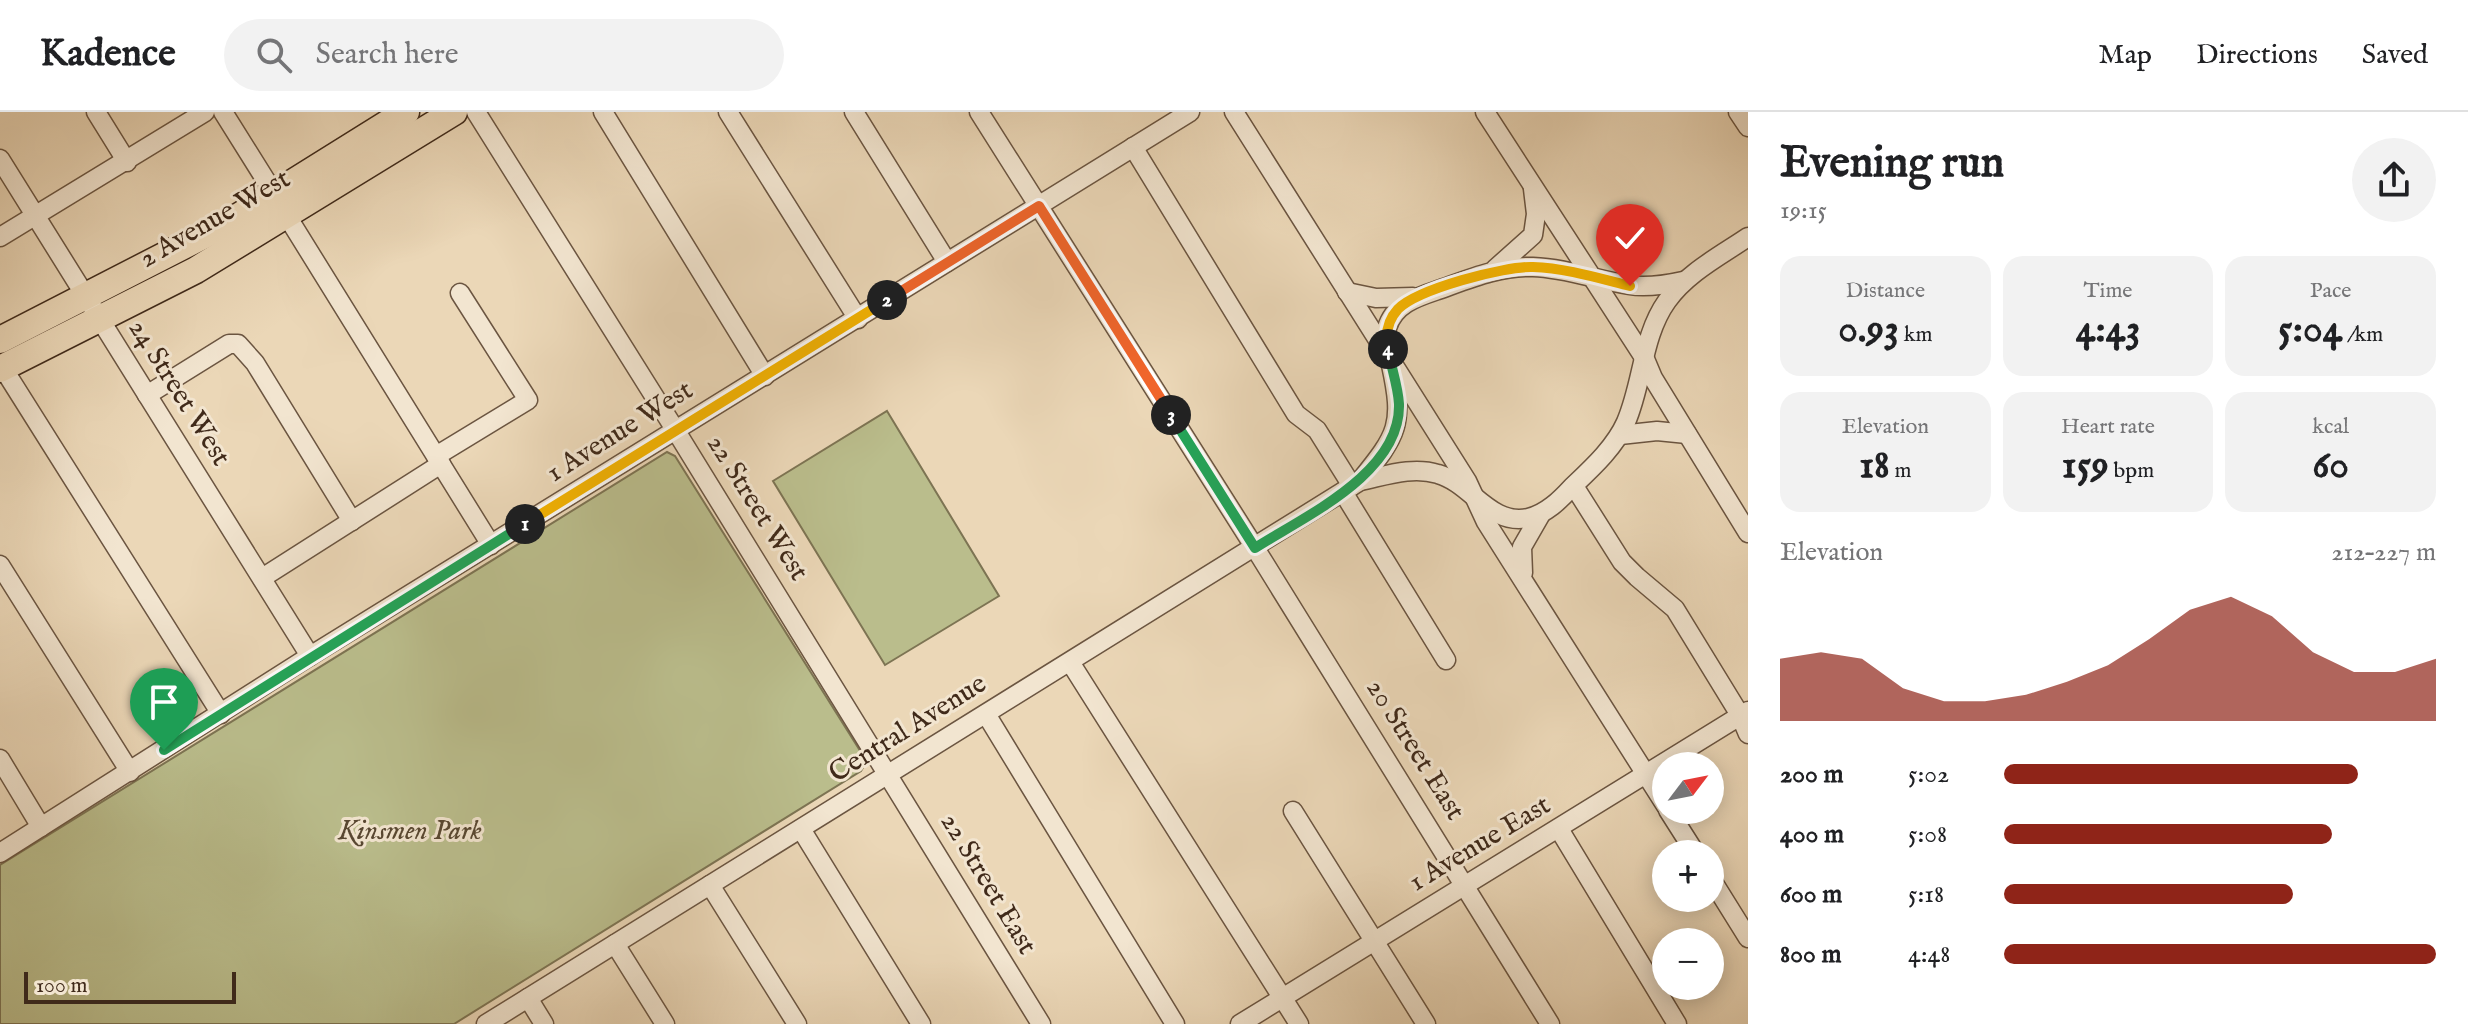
<!DOCTYPE html>
<meta charset="utf-8">
<style>
:root{--surface:#fff;--page:#f2f2f2;--text:#202124;--muted:#757577;--line:#e0e0e0;--accent:#8f2418}
body{margin:0;font-family:"IM FELL English",serif;background:var(--page);color:var(--text);height:100vh;display:flex;flex-direction:column;font-size:30px;white-space:nowrap}
*{box-sizing:border-box;margin:0}
p{font-size:26px;color:var(--muted)}
.icon{flex:none;width:44px;height:44px;fill:none;stroke:currentColor;stroke-width:2;stroke-linecap:round;stroke-linejoin:round}
.map{position:relative;flex:1;overflow:hidden}
.side{display:flex;flex-direction:column;background:var(--surface);width:720px}
.side>*{flex:none}
.needle{width:52px;rotate:58deg}
.tools{position:absolute;left:1652px;top:640px;display:grid;gap:16px}
.tools a{display:grid;place-items:center;width:72px;height:72px;border-radius:50%;background:var(--surface);box-shadow:0 4px 20px #0003;font-size:40px}
.scale{position:absolute;left:24px;bottom:20px;width:212px;box-sizing:border-box;padding-left:8px;border:4px solid #402a1a;border-top:0;font-size:22px;line-height:28px;white-space:nowrap;color:#402a1a;-webkit-text-stroke:6px #f2e5d0;paint-order:stroke}
.pin{position:absolute;display:grid;place-items:center;width:68px;height:68px;color:#fff;margin:-82px -34px;border-radius:50% 50% 50% 0;rotate:-45deg;box-shadow:0 0 8px #0007}
.pin .icon{rotate:45deg}
.km{position:absolute;width:40px;height:40px;margin:-20px;border-radius:50%;background:#222;color:#fff;font-size:22px;line-height:40px;text-align:center}
.round{display:grid;place-items:center;flex:none;width:84px;height:84px;border-radius:42px;background:var(--page)}
.overview{display:flex;align-items:center;justify-content:space-between;height:136px;padding:0 32px}
h1{font-size:44px;font-weight:700;line-height:60px}
.metrics{display:grid;grid-template-columns:repeat(3,1fr);gap:12px;height:136px;padding:8px 32px}
.metrics div{display:grid;align-content:center;border-radius:20px;background:var(--page);text-align:center}
.metrics b{font-size:40px;font-weight:700}
.metrics small{font-size:22px;font-weight:400}
.metrics p{font-size:22px}
.chart{height:224px;padding:16px 32px}
.chart p{display:flex;justify-content:space-between}
.chart svg{width:100%;height:144px;margin-top:8px;fill:var(--accent);opacity:.7}
ul{padding:0 32px;list-style:none;font-size:26px}
li{display:grid;grid-template-columns:128px 96px 1fr;align-items:center;height:60px}
li i{height:20px;border-radius:10px;background:var(--accent)}
header{display:flex;align-items:center;gap:48px;box-sizing:border-box;height:112px;padding:0 40px;background:var(--surface);border-bottom:2px solid var(--line)}
header strong{font-size:38px}
nav{display:flex;gap:44px;margin-inline-start:auto;font-size:28px}
.search{width:560px;height:72px;background:var(--page);display:flex;align-items:center;gap:20px;box-sizing:border-box;padding:0 28px;border-radius:44px;color:var(--muted);font-size:30px}
main{display:flex;flex:1;min-height:0}
.map>svg:first-child{display:block}
</style>
<header>
<strong>Kadence</strong>
<div class="search"><svg class="icon" aria-label="search" viewBox="0 0 24 24"><circle cx="10" cy="10" r="6"/><path d="M15 15l6 6"/></svg>Search here</div>
<nav><a>Map</a><a>Directions</a><a>Saved</a></nav>
</header>
<main>
<div class="map">
<svg width="1748" height="912" viewBox="0 0 1748 912">
<rect width="100%" height="100%" fill="#ebd7b7"/>
<filter id="stains"><feTurbulence type="fractalNoise" baseFrequency=".0025" numOctaves="4"/><feColorMatrix values="0 0 0 0 .2 0 0 0 0 .09 0 0 0 0 .02 0 0 0 .5 -.17"/></filter>
<radialGradient id="worn" r=".72"><stop offset=".6" stop-color="#630" stop-opacity="0"/><stop offset="1" stop-color="#630" stop-opacity=".3"/></radialGradient>
<g fill="#babd8c" stroke="#7d7453" stroke-width="2">
<polygon points="887,299 999,484 885,553 773,369"/>
<polygon points="667,340 675,344 864,645 864,654 861,659 454,912 0,912 0,753"/>
</g>
<g fill="none" stroke-linecap="round" stroke-linejoin="round">
<defs>
<g id="minor">
<polyline points="96,0 127,50"/>
<polyline points="223,0 275,83"/>
<polyline points="476,0 676,319 1041,912"/>
<polyline points="603,0 765,264"/>
<polyline points="728,0 858,207"/>
<polyline points="854,0 947,150"/>
<polyline points="979,0 1255,436 1550,912"/>
<polyline points="1234,0 1467,369 1486,410 1666,694"/>
<polyline points="1485,0 1645,247 1653,266 1748,421"/>
<polyline points="1738,0 1748,15"/>
<polyline points="1133,35 1296,302 1317,318 1352,374"/>
<polyline points="0,47 310,544"/>
<polyline points="287,104 491,433"/>
<polyline points="0,125 205,0"/>
<polyline points="1495,157 1533,123 1536,102 1533,77"/>
<polyline points="1347,180 1376,186 1413,185"/>
<polyline points="3,256 221,602"/>
<polyline points="147,283 229,232 238,232 255,251 352,409"/>
<polyline points="1620,323 1657,319 1687,322"/>
<polyline points="436,344 528,288 460,181"/>
<path d="M1360,369C1385,364 1412,354 1438,362C1471,371 1490,414 1528,406C1546,402 1560,388 1572,375C1592,356 1615,335 1626,310C1643,271 1642,224 1667,189C1687,161 1720,144 1748,125"/>
<polyline points="1574,374 1622,450 1637,465 1675,497 1740,603 1748,622"/>
<polyline points="1343,380 1446,548"/>
<polyline points="0,453 130,660"/>
<polyline points="1523,461 1522,435 1541,402"/>
<polyline points="262,466 441,352"/>
<polyline points="1070,550 1299,912"/>
<polyline points="986,602 1175,912"/>
<polyline points="0,647 41,715"/>
<polyline points="1668,698 1696,742"/>
<polyline points="1293,699 1426,912"/>
<polyline points="801,717 921,912"/>
<polyline points="1559,717 1677,912"/>
<polyline points="0,741 310,544 1190,0"/>
<polyline points="1710,765 1748,826"/>
<polyline points="710,773 797,912"/>
<polyline points="615,832 665,912"/>
<polyline points="528,886 544,912"/>
<path d="M486,912L1360,369C1398,322 1404,313 1391,253C1388,241 1384,228 1387,216C1394,192 1417,185 1438,178C1469,167 1499,154 1533,155C1566,156 1597,168 1629,173C1647,176 1665,173 1683,169"/>
<polyline points="1240,912 1748,599"/>
</g>
<g id="highway">
<polyline points="0,228 228,111 406,0"/>
<polyline points="0,257 196,158 454,0"/>
</g>
</defs>
<use href="#minor" stroke="#6b5541" stroke-width="21"/>
<use href="#highway" stroke="#402a1a" stroke-width="29"/>
<use href="#minor" stroke="#f2e5d0" stroke-width="18"/>
<use href="#highway" stroke="#ebd7b7" stroke-width="26"/>
</g>
<g fill="none" stroke-linecap="round" stroke-linejoin="round">
<defs>
<polyline id="split-1" points="164,638 525,412"/>
<polyline id="split-2" points="525,412 887,188"/>
<polyline id="split-3" points="887,188 1039,94 1171,303"/>
<path id="split-4" d="M1171,303L1255,436C1305,404 1401,361 1399,292C1398,274 1391,255 1388,237"/>
<path id="split-5" d="M1388,237C1385,222 1387,209 1398,197C1418,177 1504,154 1533,155C1565,156 1598,166 1630,174"/>
</defs>
<use href="#split-1" stroke="#fff" stroke-width="16"/>
<use href="#split-2" stroke="#fff" stroke-width="16"/>
<use href="#split-3" stroke="#fff" stroke-width="16"/>
<use href="#split-4" stroke="#fff" stroke-width="16"/>
<use href="#split-5" stroke="#fff" stroke-width="16"/>
<use href="#split-1" stroke="#22a559" stroke-width="10"/>
<use href="#split-2" stroke="#f5b400" stroke-width="10"/>
<use href="#split-3" stroke="#f0652b" stroke-width="10"/>
<use href="#split-4" stroke="#22a559" stroke-width="10"/>
<use href="#split-5" stroke="#f5b400" stroke-width="10"/>
</g>
<g text-anchor="middle" dominant-baseline="central" stroke-width="6" stroke-linejoin="round" paint-order="stroke">
<g font-size="28" fill="#402a1a" stroke="#f2e5d0">
<text transform="translate(215 107) rotate(-30)">2 Avenue West</text>
<text transform="translate(179 281) rotate(58)">24 Street West</text>
<text transform="translate(620 320) rotate(-32)">1 Avenue West</text>
<text transform="translate(757 396) rotate(58)">22 Street West</text>
<text transform="translate(908 617) rotate(-32)">Central Avenue</text>
<text transform="translate(1415 638) rotate(58)">20 Street East</text>
<text transform="translate(1480 732) rotate(-31)">1 Avenue East</text>
<text transform="translate(988 772) rotate(59)">22 Street East</text>
</g>
<g font-size="28" font-style="italic" fill="#584731" stroke="#f2e5d0">
<text x="410" y="719">Kinsmen Park</text>
</g>
</g>
<rect width="100%" height="100%" filter="url(#stains)"/>
<rect width="100%" height="100%" fill="url(#worn)"/>
</svg>
<div class="tools">
<a><svg class="needle" viewBox="-14 -14 28 28"><path d="M0-13l5 13h-10z" fill="#e53935"/><path d="M0 13l5-13h-10z" fill="#757577"/></svg></a>
<a>+</a>
<a>−</a>
</div>
<div class="scale">100 m</div>
<div class="pin" style="left:164px;top:638px;background:#1e9e55"><svg class="icon" aria-label="arrive" viewBox="0 0 24 24"><path d="M6 21V4h12l-3 4 3 4H6"/></svg></div>
<div class="pin" style="left:1630px;top:174px;background:#d93025"><svg class="icon" aria-label="check" viewBox="0 0 24 24"><path d="M5 12l5 5 9-10"/></svg></div>
<b class="km" style="left:525px;top:412px">1</b>
<b class="km" style="left:887px;top:188px">2</b>
<b class="km" style="left:1171px;top:303px">3</b>
<b class="km" style="left:1388px;top:237px">4</b>
</div>
<section class="side">
<div class="overview"><div><h1>Evening run</h1><p>19:15</p></div><a class="round"><svg class="icon" aria-label="share" viewBox="0 0 24 24"><path d="M12 15V3M7 8l5-5 5 5M5 13v7h14v-7"/></svg></a></div>
<div class="metrics">
<div><p>Distance</p><b>0.93<small> km</small></b></div>
<div><p>Time</p><b>4:43</b></div>
<div><p>Pace</p><b>5:04<small> /km</small></b></div>
</div>
<div class="metrics">
<div><p>Elevation</p><b>18<small> m</small></b></div>
<div><p>Heart rate</p><b>159<small> bpm</small></b></div>
<div><p>kcal</p><b>60</b></div>
</div>
<div class="chart"><p><span>Elevation</span>212–227 m</p>
<svg viewBox="0 0 160 44" preserveAspectRatio="none"><path d="M0 44V25L10 23L20 25L30 34L40 38L50 38L60 36L70 32L80 27L90 19L100 10L110 6L120 12L130 23L140 29L150 29L160 25V44z"/></svg>
</div>
<ul>
<li><b>200 m</b>5:02<i style="width:82%"></i></li>
<li><b>400 m</b>5:08<i style="width:76%"></i></li>
<li><b>600 m</b>5:18<i style="width:67%"></i></li>
<li><b>800 m</b>4:48<i style="width:100%"></i></li>
</ul>
</section>
</main>
